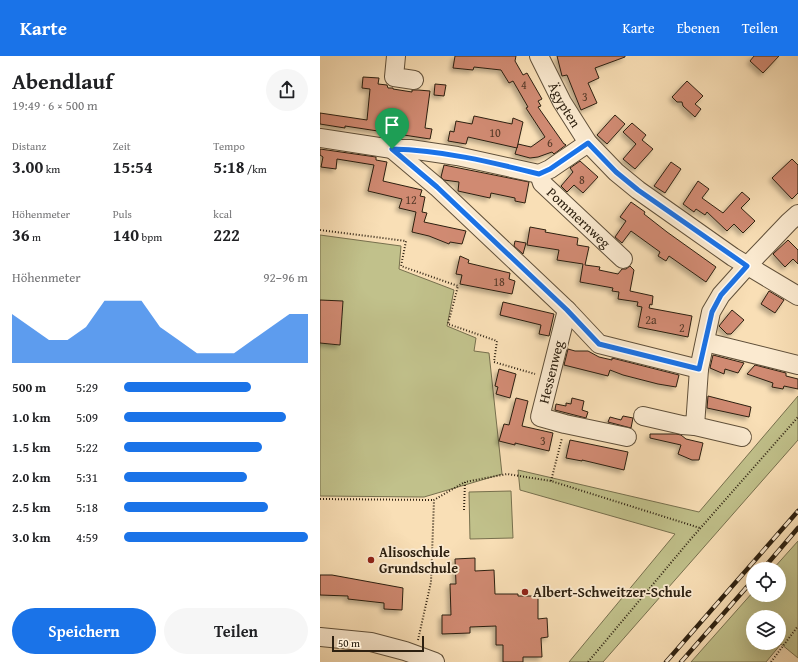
<!DOCTYPE html>
<html lang="de">
<meta charset="utf-8">
<style>
:root{--surface:#fff;--page:#f6f6f6;--text:#202124;--muted:#757577;--accent:#1a73e8}
body{margin:0;font-family:"Gentium Book Plus",serif;background:var(--page);color:var(--text);height:100vh;display:flex;flex-direction:column;font-size:15px;white-space:nowrap}
*{box-sizing:border-box;margin:0}
p{font-size:13px;color:var(--muted)}
.icon{flex:none;width:22px;height:22px;fill:none;stroke:currentColor;stroke-width:2;stroke-linecap:round;stroke-linejoin:round}
.map{position:relative;flex:1;overflow:hidden}
.panel{display:flex;flex-direction:column;background:var(--surface);width:320px}
.panel>*{flex:none}
.buttons{position:absolute;left:426px;top:506px;display:grid;gap:8px}
.buttons a{display:grid;place-items:center;width:40px;height:40px;border-radius:50%;background:var(--surface);box-shadow:0 4px 16px #0002;font-size:20px}
.scale{position:absolute;left:12px;bottom:10px;width:92px;box-sizing:border-box;padding-left:4px;border:2px solid #2d2010;border-top:0;font-size:11px;line-height:14px;white-space:nowrap;color:#2d2010;-webkit-text-stroke:3px #fbead0;paint-order:stroke}
.pin{position:absolute;display:grid;place-items:center;width:34px;height:34px;color:#fff;margin:-41px -17px;border-radius:50% 50% 50% 0;rotate:-45deg;box-shadow:0 0 4px #0007}
.pin .icon{rotate:45deg}
.round{display:grid;place-items:center;flex:none;width:42px;height:42px;border-radius:21px;background:var(--page)}
.headline{display:flex;align-items:center;justify-content:space-between;height:68px;padding:0 12px}
h1{font-size:22px;font-weight:800;line-height:30px}
.stats{display:grid;grid-template-columns:repeat(3,1fr);gap:6px;height:68px;padding:4px 12px}
.stats div{display:grid;align-content:center}
.stats b{font-size:17px;font-weight:800}
.stats small{font-size:11px;font-weight:400}
.stats p{font-size:11px}
.chart{height:112px;padding:8px 12px}
.chart p{display:flex;justify-content:space-between}
.chart svg{width:100%;height:72px;margin-top:4px;fill:var(--accent);opacity:.7}
.cta{display:flex;gap:8px;margin-top:auto;padding:8px 12px}
.cta a{flex:1;height:46px;border-radius:24px;background:var(--accent);color:#fff;font-size:16px;font-weight:800;line-height:46px;text-align:center}
.cta a+a{background:var(--page);color:var(--text)}
ul{padding:0 12px;list-style:none;font-size:13px}
li{display:grid;grid-template-columns:64px 48px 1fr;align-items:center;height:30px}
li i{height:10px;border-radius:5px;background:var(--accent)}
header{display:flex;align-items:center;gap:24px;box-sizing:border-box;height:56px;padding:0 20px;background:var(--accent);color:#fff}
header strong{font-size:19px}
nav{display:flex;gap:22px;margin-inline-start:auto;font-size:14px}
main{display:flex;flex:1;min-height:0}
.map>svg:first-child{display:block}
</style>
<header>
<strong>Karte</strong>
<nav><a>Karte</a><a>Ebenen</a><a>Teilen</a></nav>
</header>
<main>
<section class="panel">
<div class="headline"><div><h1>Abendlauf</h1><p>19:49 · 6 × 500 m</p></div><a class="round"><svg class="icon" aria-label="share" viewBox="0 0 24 24"><path d="M12 15V3M7 8l5-5 5 5M5 13v7h14v-7"/></svg></a></div>
<div class="stats">
<div><p>Distanz</p><b>3.00<small> km</small></b></div>
<div><p>Zeit</p><b>15:54</b></div>
<div><p>Tempo</p><b>5:18<small> /km</small></b></div>
</div>
<div class="stats">
<div><p>Höhenmeter</p><b>36<small> m</small></b></div>
<div><p>Puls</p><b>140<small> bpm</small></b></div>
<div><p>kcal</p><b>222</b></div>
</div>
<div class="chart"><p><span>Höhenmeter</span>92–96 m</p>
<svg viewBox="0 0 160 44" preserveAspectRatio="none"><path d="M0 44V14L10 22L20 30L30 30L40 22L50 6L60 6L70 6L80 22L90 30L100 38L110 38L120 38L130 30L140 22L150 14L160 14V44z"/></svg>
</div>
<ul>
<li><b>500 m</b>5:29<i style="width:69%"></i></li>
<li><b>1.0 km</b>5:09<i style="width:88%"></i></li>
<li><b>1.5 km</b>5:22<i style="width:75%"></i></li>
<li><b>2.0 km</b>5:31<i style="width:67%"></i></li>
<li><b>2.5 km</b>5:18<i style="width:78%"></i></li>
<li><b>3.0 km</b>4:59<i style="width:100%"></i></li>
</ul>
<div class="cta"><a>Speichern</a><a>Teilen</a></div>
</section>
<div class="map">
<svg width="478" height="606" viewBox="0 0 478 606">
<defs>
<filter id="shadow"><feDropShadow dx="-3" dy="3" stdDeviation="2" flood-color="#0004"/></filter>
</defs>
<rect width="100%" height="100%" fill="#f9dfb6"/>
<filter id="stains"><feTurbulence type="fractalNoise" baseFrequency=".005" numOctaves="4"/><feColorMatrix values="0 0 0 0 .2 0 0 0 0 .09 0 0 0 0 .02 0 0 0 .5 -.17"/></filter>
<radialGradient id="worn" r=".72"><stop offset=".6" stop-color="#630" stop-opacity="0"/><stop offset="1" stop-color="#630" stop-opacity=".3"/></radialGradient>
<g fill="#c1c18b" stroke="#77704e" fill-rule="evenodd">
<polygon points="0,179 81,190 79,213 134,234 127,270 156,282 154,295 169,297 182,418 104,441 0,440"/>
<polygon points="478,340 478,384 283,606 249,606 355,478 200,434 198,414 379,456"/>
<polygon points="191,435 193,482 150,483 149,436"/>
<path d="M478,485V602L461,588L446,606H371L433,536V539H459V513H453ZM433,561H459V587H433Z"/>
</g>
<g fill="#d08a72" stroke="#2d2010" filter="url(#shadow)">
<polygon points="135,0 196,0 195,5 203,19 207,17 222,43 218,45 221,50 218,51 244,88 245,88 246,89 234,98 232,96 218,101 210,102 195,98 198,88 211,91 225,81 206,52 208,51 193,25 189,27 181,14 154,11 153,14 133,12"/>
<polygon points="237,0 305,0 305,1 275,12 279,22 268,27 277,47 261,54 247,19 242,20"/>
<polygon points="434,0 459,0 443,17 430,5"/>
<polygon points="43,21 59,22 58,28 67,29 68,32 73,32 73,33 92,36 92,34 98,34 110,35 105,72 112,73 110,83 25,70 25,72 0,68 0,57 47,64 50,33 42,32"/>
<polygon points="367,25 383,40 375,48 381,53 375,61 363,50 362,46 357,46 352,41"/>
<polygon points="115,28 126,29 124,40 114,39"/>
<polygon points="295,59 305,68 287,88 277,79"/>
<polygon points="154,60 192,68 193,62 203,66 197,92 148,81 146,88 128,85 130,75 134,76 136,65 152,68"/>
<polygon points="312,67 326,79 322,84 333,93 315,113 303,103 316,88 303,76"/>
<polygon points="0,93 56,101 56,104 67,106 63,125 102,134 100,140 105,141 102,156 107,157 104,166 146,175 142,188 130,186 129,188 109,180 92,176 96,156 79,152 82,143 48,135 54,109 17,103 16,113 1,111 3,101 0,99"/>
<polygon points="472,103 478,109 478,137 472,143 452,122"/>
<polygon points="260,105 278,121 263,137 254,129 247,136 241,130 253,116 250,112"/>
<polygon points="351,106 361,113 345,137 334,130"/>
<polygon points="124,109 209,126 205,147 195,145 195,142 171,137 170,142 138,135 139,126 124,124 121,121"/>
<polygon points="378,125 389,133 382,142 403,157 422,136 430,143 421,152 435,165 423,177 414,168 407,175 387,156 385,159 376,153 374,156 363,148"/>
<polygon points="311,146 325,156 324,158 347,176 396,211 386,226 349,200 346,205 338,200 340,196 311,175 302,187 295,181 306,165 300,161"/>
<polygon points="210,171 226,174 225,176 258,182 257,189 269,191 265,209 280,211 279,214 298,218 302,213 306,213 310,210 314,214 310,235 333,240 332,249 330,248 329,252 372,260 368,281 318,271 322,251 317,250 318,246 298,243 299,236 292,235 293,232 260,226 263,208 237,204 239,194 207,189"/>
<polygon points="468,184 478,194 478,208 473,203 465,211 453,198"/>
<polygon points="195,185 206,187 203,198 194,190"/>
<polygon points="140,200 149,204 148,207 190,217 189,223 195,225 192,238 140,228 142,219 136,218"/>
<polygon points="449,235 464,244 455,257 441,248"/>
<polygon points="0,244 23,245 20,289 0,287"/>
<polygon points="183,246 234,258 229,280 219,278 221,269 180,259"/>
<polygon points="412,254 424,264 411,278 407,278 399,270"/>
<polygon points="248,293 255,295 268,295 279,301 292,304 292,302 359,319 356,331 338,328 303,319 290,314 288,320 244,309"/>
<polygon points="393,299 424,307 418,317 405,313 404,318 390,312"/>
<polygon points="435,309 466,317 466,320 478,323 478,333 464,330 463,333 452,331 453,327 427,318"/>
<polygon points="179,313 196,318 190,342 176,338 178,331 175,330"/>
<polygon points="388,340 431,351 429,361 387,352"/>
<polygon points="196,342 208,345 202,370 233,377 229,395 195,387 195,389 179,385 184,368 189,369"/>
<polygon points="252,342 264,345 262,354 268,356 266,362 235,354 236,348 246,350 246,347 251,348"/>
<polygon points="303,360 313,362 311,372 288,366 290,361 301,364"/>
<polygon points="330,378 356,378 361,379 366,383 383,387 379,404 372,404 358,398 361,389 330,382"/>
<polygon points="250,384 308,396 304,414 262,404 262,405 246,402"/>
<polygon points="155,502 155,515 174,514 175,538 198,538 198,540 218,540 218,563 227,562 228,581 221,582 222,601 203,601 203,606 183,606 183,589 176,589 176,570 150,571 150,577 122,578 122,559 131,559 130,528 136,528 135,503"/>
<polygon points="0,519 12,519 83,532 82,554 64,553 64,547 28,543 28,540 0,539"/>
</g>
<g fill="none" stroke-linecap="round" stroke-linejoin="round">
<defs>
<g id="minor">
<polyline points="76,0 74,21 94,24"/>
<path id="s1" d="M219,0L242,46L268,87L296,116L318,134L413,201L478,240"/>
<polyline points="0,82 72,93 90,93 137,100 219,118 230,113 268,87"/>
<polyline points="72,93 117,131 247,254 279,288 379,313"/>
<path id="s2" d="M219,118L222,127L303,203"/>
<polyline points="247,254 220,361 245,368 307,381"/>
<polyline points="385,286 478,309"/>
<polyline points="323,360 362,369 375,370 422,381"/>
<polyline points="375,370 379,313 391,256 401,239 427,210 469,166 478,158"/>
<polyline points="0,581 51,586 85,595 115,606"/>
</g>
</defs>
<use href="#minor" stroke="#60503a" stroke-width="20"/>
<g stroke="#2d2010" stroke-width="2" stroke-dasharray="1 2" stroke-linecap="butt">
<polyline points="0,174 86,185 81,210 138,230 128,268 177,285 174,306 215,318"/>
<polyline points="231,425 242,382"/>
<polyline points="0,443 114,444"/>
<polyline points="144,454 145,426 187,418 231,425 380,472"/>
<polyline points="98,584 111,526 114,444 145,426"/>
<polyline points="268,606 370,484 478,361"/>
<polyline points="451,606 478,570"/>
</g>
<use href="#minor" stroke="#fbead0" stroke-width="18"/>
<defs>
<g id="rail">
<polyline points="443,513 478,472"/>
<polyline points="346,606 478,455"/>
<polyline points="361,606 433,524"/>
</g>
</defs>
<use href="#rail" stroke="#2d2010" stroke-width="4.5"/>
<use href="#rail" stroke="#fbead0" stroke-width="3" stroke-dasharray="9" stroke-linecap="butt"/>
</g>
<g fill="none" stroke-linecap="round" stroke-linejoin="round">
<defs>
<path id="route" d="M268,87L296,116L318,134L427,210L401,239L392,256L379,313L279,288L247,254L117,131L72,93C121,94 171,106 219,118L230,113Z"/>
</defs>
<use href="#route" stroke="#fff" stroke-width="8"/>
<use href="#route" stroke="#1a73e8" stroke-width="5"/>
</g>
<g fill="#8f2418" stroke="#fbead0" stroke-width="1.5">
<circle cx="51" cy="504" r="4"/>
<circle cx="205" cy="536" r="4"/>
</g>
<g text-anchor="middle" dominant-baseline="central" stroke-width="3.5" stroke-linejoin="round" paint-order="stroke">
<g font-size="12" fill="#563a28">
<text x="204" y="28">4</text>
<text x="265" y="40">3</text>
<text x="175" y="76">10</text>
<text x="230" y="86">6</text>
<text x="262" y="123">8</text>
<text x="91" y="143">12</text>
<text x="179" y="225">18</text>
<text x="331" y="263">2a</text>
<text x="362" y="271">2</text>
<text x="223" y="384">3</text>
</g>
<g font-size="14" fill="#2d2010" stroke="#fbead0">
<text stroke="none"><textPath href="#s1" startOffset="55">Ägypten</textPath></text>
<text stroke="none"><textPath href="#s2" startOffset="60">Pommernweg</textPath></text>
<text transform="translate(231 316) rotate(-76)">Hessenweg</text>
</g>
<g font-size="14" font-weight="bold" fill="#2d2010" stroke="#fbead0" text-anchor="start">
<text x="59" y="496">Alisoschule<tspan x="59" dy="16">Grundschule</tspan></text>
<text x="213" y="536">Albert-Schweitzer-Schule</text>
</g>
</g>
<rect width="100%" height="100%" filter="url(#stains)"/>
<rect width="100%" height="100%" fill="url(#worn)"/>
</svg>
<div class="buttons">
<a><svg class="icon" aria-label="locate" viewBox="0 0 24 24"><circle cx="12" cy="12" r="6"/><path d="M12 2v4M12 18v4M2 12h4M18 12h4"/></svg></a>
<a><svg class="icon" aria-label="layers" viewBox="0 0 24 24"><path d="M12 4l9 5-9 5-9-5zM3 14l9 5 9-5"/></svg></a>
</div>
<div class="scale">50 m</div>
<div class="pin" style="left:72px;top:93px;background:#1e9e55"><svg class="icon" aria-label="arrive" viewBox="0 0 24 24"><path d="M6 21V4h12l-3 4 3 4H6"/></svg></div>
</div>
</main>
